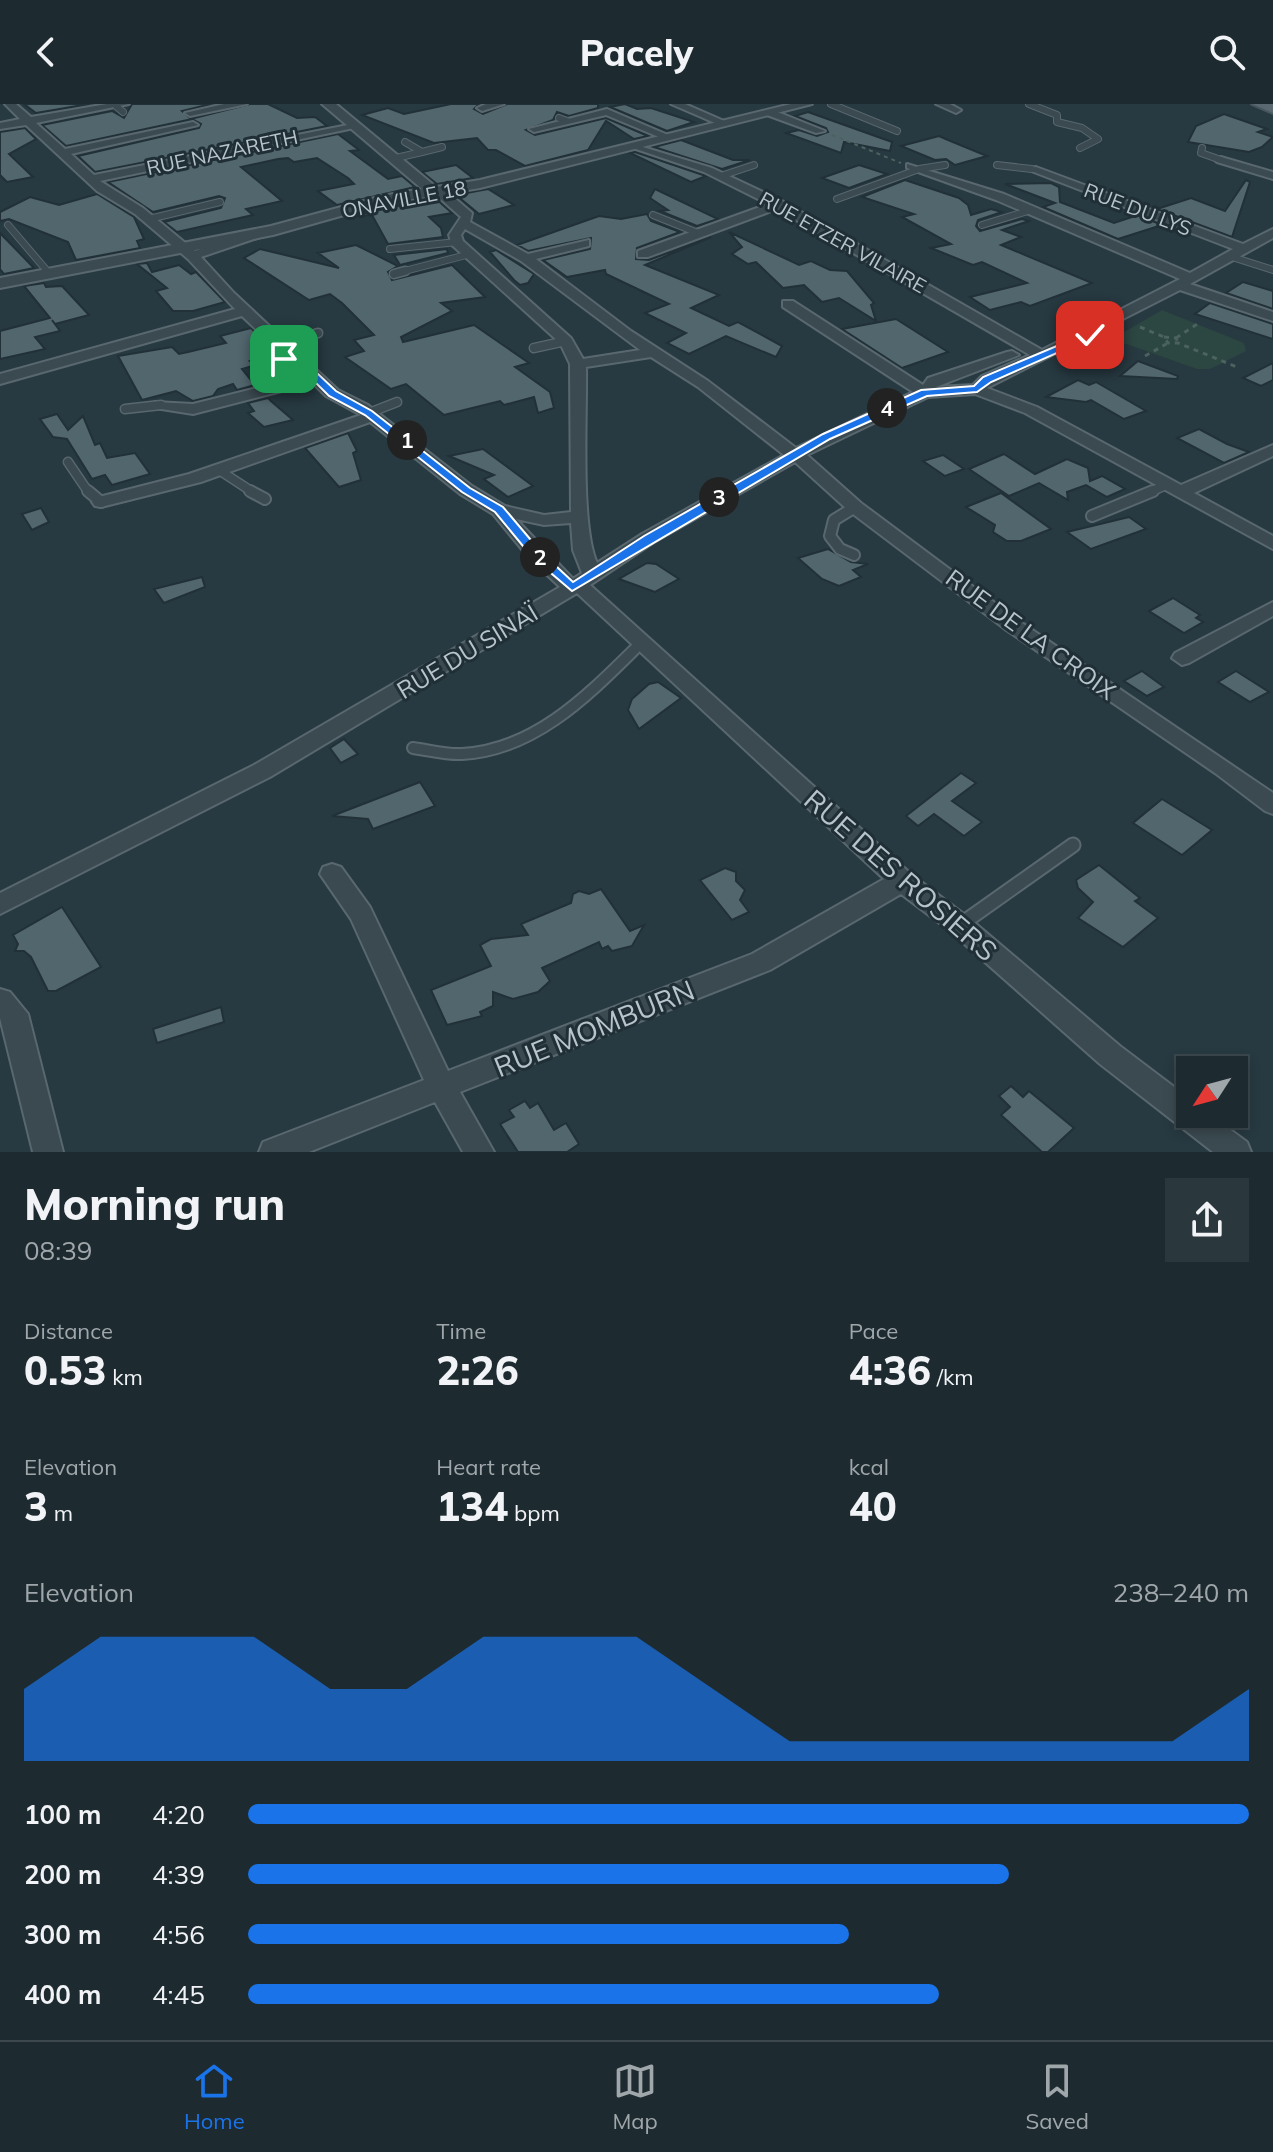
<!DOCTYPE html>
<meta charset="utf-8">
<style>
:root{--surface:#1d2b31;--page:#2a373d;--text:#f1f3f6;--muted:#a0a7ab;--line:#3b474d;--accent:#1a73e8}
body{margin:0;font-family:Mulish,sans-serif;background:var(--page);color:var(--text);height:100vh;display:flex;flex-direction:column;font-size:30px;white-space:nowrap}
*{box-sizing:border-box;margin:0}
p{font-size:26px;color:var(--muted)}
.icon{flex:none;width:44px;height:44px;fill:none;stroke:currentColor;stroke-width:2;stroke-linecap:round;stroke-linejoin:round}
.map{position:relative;height:1048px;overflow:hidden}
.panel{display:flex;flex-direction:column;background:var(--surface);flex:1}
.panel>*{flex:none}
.needle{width:52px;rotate:234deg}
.tools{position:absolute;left:1176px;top:952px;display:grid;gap:16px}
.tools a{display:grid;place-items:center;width:72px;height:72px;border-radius:0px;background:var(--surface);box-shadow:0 4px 12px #0003,0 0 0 2px var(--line);font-size:40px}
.pin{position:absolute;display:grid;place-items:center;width:68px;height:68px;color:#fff;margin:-34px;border-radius:16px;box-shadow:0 4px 12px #0006}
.km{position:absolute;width:40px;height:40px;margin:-20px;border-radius:50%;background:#222;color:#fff;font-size:22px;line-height:40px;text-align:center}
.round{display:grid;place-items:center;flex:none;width:84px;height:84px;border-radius:0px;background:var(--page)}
.overview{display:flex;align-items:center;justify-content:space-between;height:136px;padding:0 24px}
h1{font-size:44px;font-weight:800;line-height:60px}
.figures{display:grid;grid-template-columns:repeat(3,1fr);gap:12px;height:136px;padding:8px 24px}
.figures div{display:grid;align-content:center}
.figures b{font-size:40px;font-weight:800}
.figures small{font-size:22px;font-weight:400}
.figures p{font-size:22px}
.chart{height:224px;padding:16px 24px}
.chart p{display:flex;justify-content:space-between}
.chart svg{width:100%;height:144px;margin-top:8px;fill:var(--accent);opacity:.7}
ul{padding:0 24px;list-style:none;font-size:26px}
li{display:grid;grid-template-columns:128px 96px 1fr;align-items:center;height:60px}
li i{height:20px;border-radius:10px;background:var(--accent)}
header{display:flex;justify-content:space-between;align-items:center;height:104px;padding:0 24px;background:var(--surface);font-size:36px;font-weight:800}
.tab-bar{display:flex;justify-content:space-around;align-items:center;height:112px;border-top:2px solid var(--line);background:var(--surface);font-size:22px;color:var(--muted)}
.tab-bar a{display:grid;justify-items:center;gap:4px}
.tab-bar .on{color:var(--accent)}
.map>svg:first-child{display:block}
</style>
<header><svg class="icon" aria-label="back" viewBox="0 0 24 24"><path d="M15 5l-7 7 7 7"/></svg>Pacely<svg class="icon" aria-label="search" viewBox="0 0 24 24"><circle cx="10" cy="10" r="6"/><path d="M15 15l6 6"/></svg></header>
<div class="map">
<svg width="1273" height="1048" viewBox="0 0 1273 1048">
<rect width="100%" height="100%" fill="#273941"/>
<polygon fill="#2c4641" points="1162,206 1244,239 1246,247 1210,265 1197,265 1112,235"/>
<g fill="#52666e" stroke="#223138" stroke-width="2">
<polygon points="24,0 89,0 36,9"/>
<polygon points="132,0 211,0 182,7 191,15 250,0 268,0 297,14 315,13 327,22 95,68 78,52 199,24 201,20 192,15 66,42 42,21 112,7 124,14"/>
<polygon points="451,0 479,0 474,5 483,10 507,0 598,0 598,4 569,12 557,8 553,16 526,26 535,31 606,14 648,32 634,35 606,17 588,46 525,62 496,46 488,46 477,34 434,39 362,11 388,4 404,10"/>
<polygon points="625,0 637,5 651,4 694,18 667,27 610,3"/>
<polygon points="808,8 892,38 890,47 844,38 841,49 786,29 799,26 817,32 828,28 826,24 795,12"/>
<polygon points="1224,10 1267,25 1258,28 1273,33 1262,43 1249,48 1188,38 1196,22"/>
<polygon points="25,24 36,35 9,50 33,73 7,78 0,71 0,28"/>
<polygon points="338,30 359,46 350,47 388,75 402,72 415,83 337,101 318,87 354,80 348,74 317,54 294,58 288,54 278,55 241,63 282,97 246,105 253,111 177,128 164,118 221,104 225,94 219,92 153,108 108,78"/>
<polygon points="939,32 948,36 987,52 955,61 946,55 935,56 901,42"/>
<polygon points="681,36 733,56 750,56 722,65 654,43"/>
<polygon points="635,48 703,71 706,72 691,78 630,49"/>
<polygon points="456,61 473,74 437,80 422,68"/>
<polygon points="859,61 887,70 849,84 822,74"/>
<polygon points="905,76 959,94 968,101 971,111 991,105 1002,108 978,116 976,122 980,127 1022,115 1029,117 1002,126 1021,133 1001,141 1092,179 1030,202 1021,198 990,206 970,193 1027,179 982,158 973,161 931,144 951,140 902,113 914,110 862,93"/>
<polygon points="1246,76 1250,78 1232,133 1157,105 1191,94 1225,107"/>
<polygon points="1051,79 1059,83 1060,98 1114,119 1138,111 1162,121 1118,135 1043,103 1055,99 1005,80"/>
<polygon points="488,85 514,101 479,110 456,91"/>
<polygon points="655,85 718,115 697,122 660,107 668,106 650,94"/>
<polygon points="97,90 134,113 144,135 137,137 140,144 76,156 68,138 9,115 0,117 0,108 30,93 59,101"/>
<polygon points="435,94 452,109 429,113 441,124 443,133 388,140 372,111 351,112"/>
<polygon points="647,110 651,117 680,128 637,144 636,155 649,156 711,133 645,161 719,191 691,204 729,222 738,218 782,242 776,253 726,232 689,250 667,239 686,229 645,209 669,200 606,170 605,166 567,173 543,156 590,145 591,134 528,147 517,141 599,112 621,115"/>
<polygon points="729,128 799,161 811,157 830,166 847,167 874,199 871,201 876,217 839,194 822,198 804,181 783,184 756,158 748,160 732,150 742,143"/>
<polygon points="0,129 33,163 34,164 4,170 0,165"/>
<polygon points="356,141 398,162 388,168 392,176 452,161 485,193 441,199 452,207 401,233 403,238 474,221 529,259 515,263 550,288 554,304 538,309 534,293 504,301 500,297 444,311 406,280 391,285 345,253 364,247 354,236 374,231 342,199 330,190 309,196 244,154 260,145 339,164 318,149"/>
<polygon points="447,145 448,149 400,161 394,151"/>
<polygon points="496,146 534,170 528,179 520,181 514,176 490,148"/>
<polygon points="147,159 152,168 179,161 191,170 196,168 225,198 193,207 173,207 156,187 167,184 137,160"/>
<polygon points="1243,178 1273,187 1273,205 1226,189"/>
<polygon points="44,179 46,183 62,182 89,211 55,220 52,216 60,227 35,233 45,245 0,255 0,227 50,214 24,182"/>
<polygon points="1210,199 1273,220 1273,235 1195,210"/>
<polygon points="896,215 948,248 902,264 842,225"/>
<polygon points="251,224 274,247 254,253 256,255 250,257 256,261 242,265 255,281 237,286 233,280 218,285 213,292 193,297 176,287 142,296 118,252 172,243 179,250 188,248 226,239 220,232"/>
<polygon points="1138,257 1178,272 1177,275 1120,272"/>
<polygon points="1273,259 1273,276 1261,282 1243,274"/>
<polygon points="1078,276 1089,281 1096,278 1146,307 1124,315 1091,296 1086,298 1046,293"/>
<polygon points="268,294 272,298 293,316 264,323 248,309 254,307 248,299"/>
<polygon points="57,310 68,326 83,312 95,341 100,339 107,354 135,349 150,370 112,381 105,371 92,375 67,335 53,333 40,315"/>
<polygon points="1199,325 1227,340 1249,348 1224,359 1177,334"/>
<polygon points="348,329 357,347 353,349 361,376 339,383 305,344"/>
<polygon points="483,345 510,365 533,382 508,393 484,375 494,371 449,352"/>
<polygon points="1004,350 1035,370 1067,355 1088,364 1090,377 1102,372 1125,385 1107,393 1086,381 1067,388 1068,396 1039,379 1009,392 969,365"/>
<polygon points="943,351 964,365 945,372 923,357"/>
<polygon points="1001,389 1051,425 1021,437 1007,437 993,428 995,421 966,403"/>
<polygon points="41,404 49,418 32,426 22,410"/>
<polygon points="1129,413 1146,425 1091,445 1067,428"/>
<polygon points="828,445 851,458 868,460 853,466 861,473 839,482 822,475 798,454"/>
<polygon points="647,459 656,460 679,475 655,488 619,475"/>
<polygon points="202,473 205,483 164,499 154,485"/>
<polygon points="1173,494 1200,511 1196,514 1203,518 1184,529 1149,507"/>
<polygon points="1142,567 1164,583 1147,592 1124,577"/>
<polygon points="1236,567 1269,588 1250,598 1218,578"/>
<polygon points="658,578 681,594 639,625 628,606 632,595 649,580"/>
<polygon points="344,635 358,650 341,659 330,644"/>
<polygon points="961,669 976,679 952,697 982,718 964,732 934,710 918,722 906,712"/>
<polygon points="420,678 435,702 373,725 368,715 332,712"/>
<polygon points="1162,695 1212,726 1182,751 1133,719"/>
<polygon points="1099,761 1140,794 1135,797 1158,814 1123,843 1078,814 1093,798 1078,784 1076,776"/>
<polygon points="725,764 736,768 736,777 745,786 740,796 749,808 732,816 700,776"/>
<polygon points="601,785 630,827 644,821 632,842 612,847 608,842 602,845 599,838 542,864 550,877 538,888 513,895 493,888 493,902 480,908 482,912 447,921 431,886 491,862 480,841 491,835 528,831 521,820 571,799 573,790 579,787 589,790"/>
<polygon points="62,803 101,863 56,887 48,887 31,853 24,847 15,847 18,840 13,831"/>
<polygon points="221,903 224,918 157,939 153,925"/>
<polygon points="1011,982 1023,993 1029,987 1074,1024 1048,1048 1042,1048 1001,1011 1010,1003 999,992"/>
<polygon points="525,997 530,1004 538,999 554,1026 566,1019 579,1040 567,1048 518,1048 500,1020 514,1013 509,1006"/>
</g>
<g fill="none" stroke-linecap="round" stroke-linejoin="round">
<defs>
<g id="service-far3">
<polyline points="831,0 897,27"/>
<polyline points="1029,0 1057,11 1057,18 1082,24 1098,35 1080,44"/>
<polyline points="116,2 123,8"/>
<polyline points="559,14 567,17"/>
<polyline points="405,38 422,48 442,43"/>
<polyline points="1202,44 1201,49 1221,56"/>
<polyline points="396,54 422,48"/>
<polyline points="997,61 1032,65"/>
<polyline points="721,72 754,61"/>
<polyline points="837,95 919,65 945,61"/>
<polyline points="653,111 698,129"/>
<polyline points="149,115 220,98"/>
<polyline points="8,121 48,168"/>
<polyline points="982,121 1031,106"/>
<polyline points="390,145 457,138"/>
<polyline points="1232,153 1273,166"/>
<polyline points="397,169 470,150"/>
</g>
<g id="service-far2">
<polyline points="394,170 405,167"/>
<polyline points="284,240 318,229"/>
<polyline points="534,244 566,237"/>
<polyline points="275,271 270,260 293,252"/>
<polyline points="125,305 161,301"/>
<polyline points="369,309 397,298"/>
<polyline points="68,358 89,389"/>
<polyline points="219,366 254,389"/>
<polyline points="1148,389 1168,380"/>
</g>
<g id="service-far1">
<polyline points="88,387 101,398"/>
<polyline points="250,387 265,395"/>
<polyline points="1092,412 1153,387"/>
<polyline points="854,451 840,445 830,432 834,416 855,403"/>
<path d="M413,644C429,646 446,651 462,650C537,646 591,588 641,539"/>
</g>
<polyline id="service" points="960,821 1073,741"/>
<g id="minor">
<path d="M5,0H16L31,13L107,0H129L36,19L65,45L193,18L198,21L71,50L94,71L358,19V23L354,24L100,77L143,104L195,147L255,126H263V132L201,153L234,189L338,286L368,301L472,382L505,402L544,411L571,408L570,260L560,239L452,141L449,131L461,113L435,90V84H443L472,109L470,118L528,150L589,136V142L536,155L631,227L708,277L796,344L913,288L783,203V197H793L923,281L928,274L1007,248L1012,247L1019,251L936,283L973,281L982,272L1030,251L777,105L648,153H638V147L768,100L704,68L633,44V40L712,64L782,97L1042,246L1180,175L996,96L907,64V60L1004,90L1190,169L1233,145L1026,65L1036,63L1243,140L1273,125V134L1190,180L1273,208V217L1180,186L987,284L1037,303L1181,381L1273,341V352L1194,389L1273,432V445L1025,309L975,290L928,293L807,351L861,399L1019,517L1273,689V710L1265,707L1215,669L1005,525L849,407L795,358L654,438L590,481L911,770L969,814L1120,942L1190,995V1010H1209L1247,1038L1251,1048H1213L1100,960L951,828L901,790L770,866L460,988L494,1048H463L435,998L309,1048H259L263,1038L424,976L351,815L320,770L323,763L332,760L341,763L370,803L448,967L752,850L884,775L577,489L270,673L0,810V789L254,661L560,483L529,454L493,410L460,390L370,318L201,378L101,403L95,402L92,398L95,394L189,370L361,311L326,292L313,279L193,310L155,304V298L193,300L305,272L242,212L0,280V270L235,205L188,155L135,110L97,87L26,21L0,25V19L20,15ZM465,125L521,157L640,246L583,255L571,234L463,137L461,131ZM651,253L698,283L784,351L642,430L597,459C580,422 587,309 586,263ZM516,415L544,421L571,419L573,446L582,469L573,475Z"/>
<polygon points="224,0 247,0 190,12 185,9"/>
<polygon points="486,0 504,0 482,7 477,4"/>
<polygon points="671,0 685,0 731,20 722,22"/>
<polygon points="936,0 950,0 961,6 956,9"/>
<polygon points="607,5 675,34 666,36 606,11 534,28 529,25"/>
<polygon points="767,7 775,7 825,27 816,29 767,11"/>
<polygon points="1221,53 1273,68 1273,75 1217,58 1215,56"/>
<polygon points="1273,498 1273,512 1189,559 1182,561 1172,554 1175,549"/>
<polygon points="0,885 10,888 28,910 63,1048 33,1048 0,914"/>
</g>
<polygon id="tertiary" points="322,0 336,0 436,83 480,76 791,0 812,0 480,84 383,100 273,131 0,184 0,174 271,122 382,92 422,85"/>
<polygon id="primary" points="1252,0 1273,0 1273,9"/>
</defs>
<use href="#service-far3" stroke="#59676e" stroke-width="8"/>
<use href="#service-far2" stroke="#59676e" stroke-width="11"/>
<use href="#service-far1" stroke="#59676e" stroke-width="14"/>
<use href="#service" stroke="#59676e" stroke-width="17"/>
<use href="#minor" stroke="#59676e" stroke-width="4"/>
<use href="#tertiary" stroke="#59676e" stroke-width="4"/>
<use href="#primary" stroke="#48565d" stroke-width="4"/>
<polyline stroke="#4b625f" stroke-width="2" stroke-dasharray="4 4" stroke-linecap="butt" points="832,31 901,59"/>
<g stroke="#4b625f" stroke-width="3" stroke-dasharray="5 5" stroke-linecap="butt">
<polyline points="1140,223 1164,233 1168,239 1178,239 1237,263"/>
<polyline points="1164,233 1176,234 1178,239"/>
<polyline points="1176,234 1199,219"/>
<polyline points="1145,252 1168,239"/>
</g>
<use href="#service-far3" stroke="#3b4a51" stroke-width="6"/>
<use href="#service-far2" stroke="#3b4a51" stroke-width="8"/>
<use href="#service-far1" stroke="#3b4a51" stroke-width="10"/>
<use href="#service" stroke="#3b4a51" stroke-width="13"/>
<use href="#minor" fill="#3b4a51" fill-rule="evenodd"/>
<use href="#tertiary" fill="#3b4a51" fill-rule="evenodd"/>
<use href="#primary" fill="#5a6971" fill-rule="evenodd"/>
</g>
<polygon fill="#1a73e8" stroke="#fff" stroke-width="2" points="1090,228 1093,233 991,278 977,288 927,292 830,335 572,487 532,453 495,408 462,388 365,311 329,292 292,255 279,255 297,250 336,287 372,307 470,384 503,403 541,448 573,478 644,432 823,330 921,286 974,282 983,273"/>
<g text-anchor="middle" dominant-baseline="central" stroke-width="6" stroke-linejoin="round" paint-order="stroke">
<g font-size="20" fill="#b8c4cb" stroke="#202f36">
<text transform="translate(222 48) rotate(-12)">RUE NAZARETH</text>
<text transform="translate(404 95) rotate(-11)">ONAVILLE 18</text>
<text transform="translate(1138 105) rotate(21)">RUE DU LYS</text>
<text transform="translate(843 138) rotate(29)">RUE ETZER VILAIRE</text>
</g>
<g font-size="24" fill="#b8c4cb" stroke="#202f36">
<text transform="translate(1031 530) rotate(36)">RUE DE LA CROIX</text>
<text transform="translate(467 547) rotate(-31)">RUE DU SINAÏ</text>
</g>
<g font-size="28" fill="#b8c4cb" stroke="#202f36">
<text transform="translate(901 771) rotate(41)">RUE DES ROSIERS</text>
<text transform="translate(594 924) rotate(-22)">RUE MOMBURN</text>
</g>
</g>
</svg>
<div class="tools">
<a><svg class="needle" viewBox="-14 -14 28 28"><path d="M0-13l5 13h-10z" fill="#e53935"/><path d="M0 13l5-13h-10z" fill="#a0a7ab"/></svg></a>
</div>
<div class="pin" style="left:284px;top:255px;background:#1e9e55"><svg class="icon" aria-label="arrive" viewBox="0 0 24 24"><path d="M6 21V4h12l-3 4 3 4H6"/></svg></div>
<div class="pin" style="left:1090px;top:231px;background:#d93025"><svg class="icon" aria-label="check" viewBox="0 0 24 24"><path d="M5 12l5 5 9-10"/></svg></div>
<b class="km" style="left:407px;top:336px">1</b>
<b class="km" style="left:540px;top:453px">2</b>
<b class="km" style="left:719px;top:393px">3</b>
<b class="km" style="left:887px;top:304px">4</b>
</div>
<section class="panel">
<div class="overview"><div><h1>Morning run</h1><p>08:39</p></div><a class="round"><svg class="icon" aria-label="share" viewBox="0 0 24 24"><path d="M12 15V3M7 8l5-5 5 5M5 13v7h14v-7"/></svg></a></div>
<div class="figures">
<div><p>Distance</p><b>0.53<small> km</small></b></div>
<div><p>Time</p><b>2:26</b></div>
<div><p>Pace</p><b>4:36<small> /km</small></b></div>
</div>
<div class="figures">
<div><p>Elevation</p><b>3<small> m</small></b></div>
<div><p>Heart rate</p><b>134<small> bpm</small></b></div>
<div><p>kcal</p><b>40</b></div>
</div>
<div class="chart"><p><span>Elevation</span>238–240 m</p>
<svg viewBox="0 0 160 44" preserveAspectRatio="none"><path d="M0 44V22L10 6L20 6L30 6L40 22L50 22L60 6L70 6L80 6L90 22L100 38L110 38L120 38L130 38L140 38L150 38L160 22V44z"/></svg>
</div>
<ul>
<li><b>100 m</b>4:20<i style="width:100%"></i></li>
<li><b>200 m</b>4:39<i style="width:76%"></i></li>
<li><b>300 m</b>4:56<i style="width:60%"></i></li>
<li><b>400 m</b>4:45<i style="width:69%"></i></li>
</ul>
</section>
<nav class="tab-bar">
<a class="on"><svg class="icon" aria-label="home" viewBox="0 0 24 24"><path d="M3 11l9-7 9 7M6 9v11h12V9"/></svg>Home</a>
<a><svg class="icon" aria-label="map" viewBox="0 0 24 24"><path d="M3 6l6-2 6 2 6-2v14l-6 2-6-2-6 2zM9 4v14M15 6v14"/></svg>Map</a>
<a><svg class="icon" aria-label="saved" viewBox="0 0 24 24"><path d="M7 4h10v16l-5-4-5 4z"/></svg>Saved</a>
</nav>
